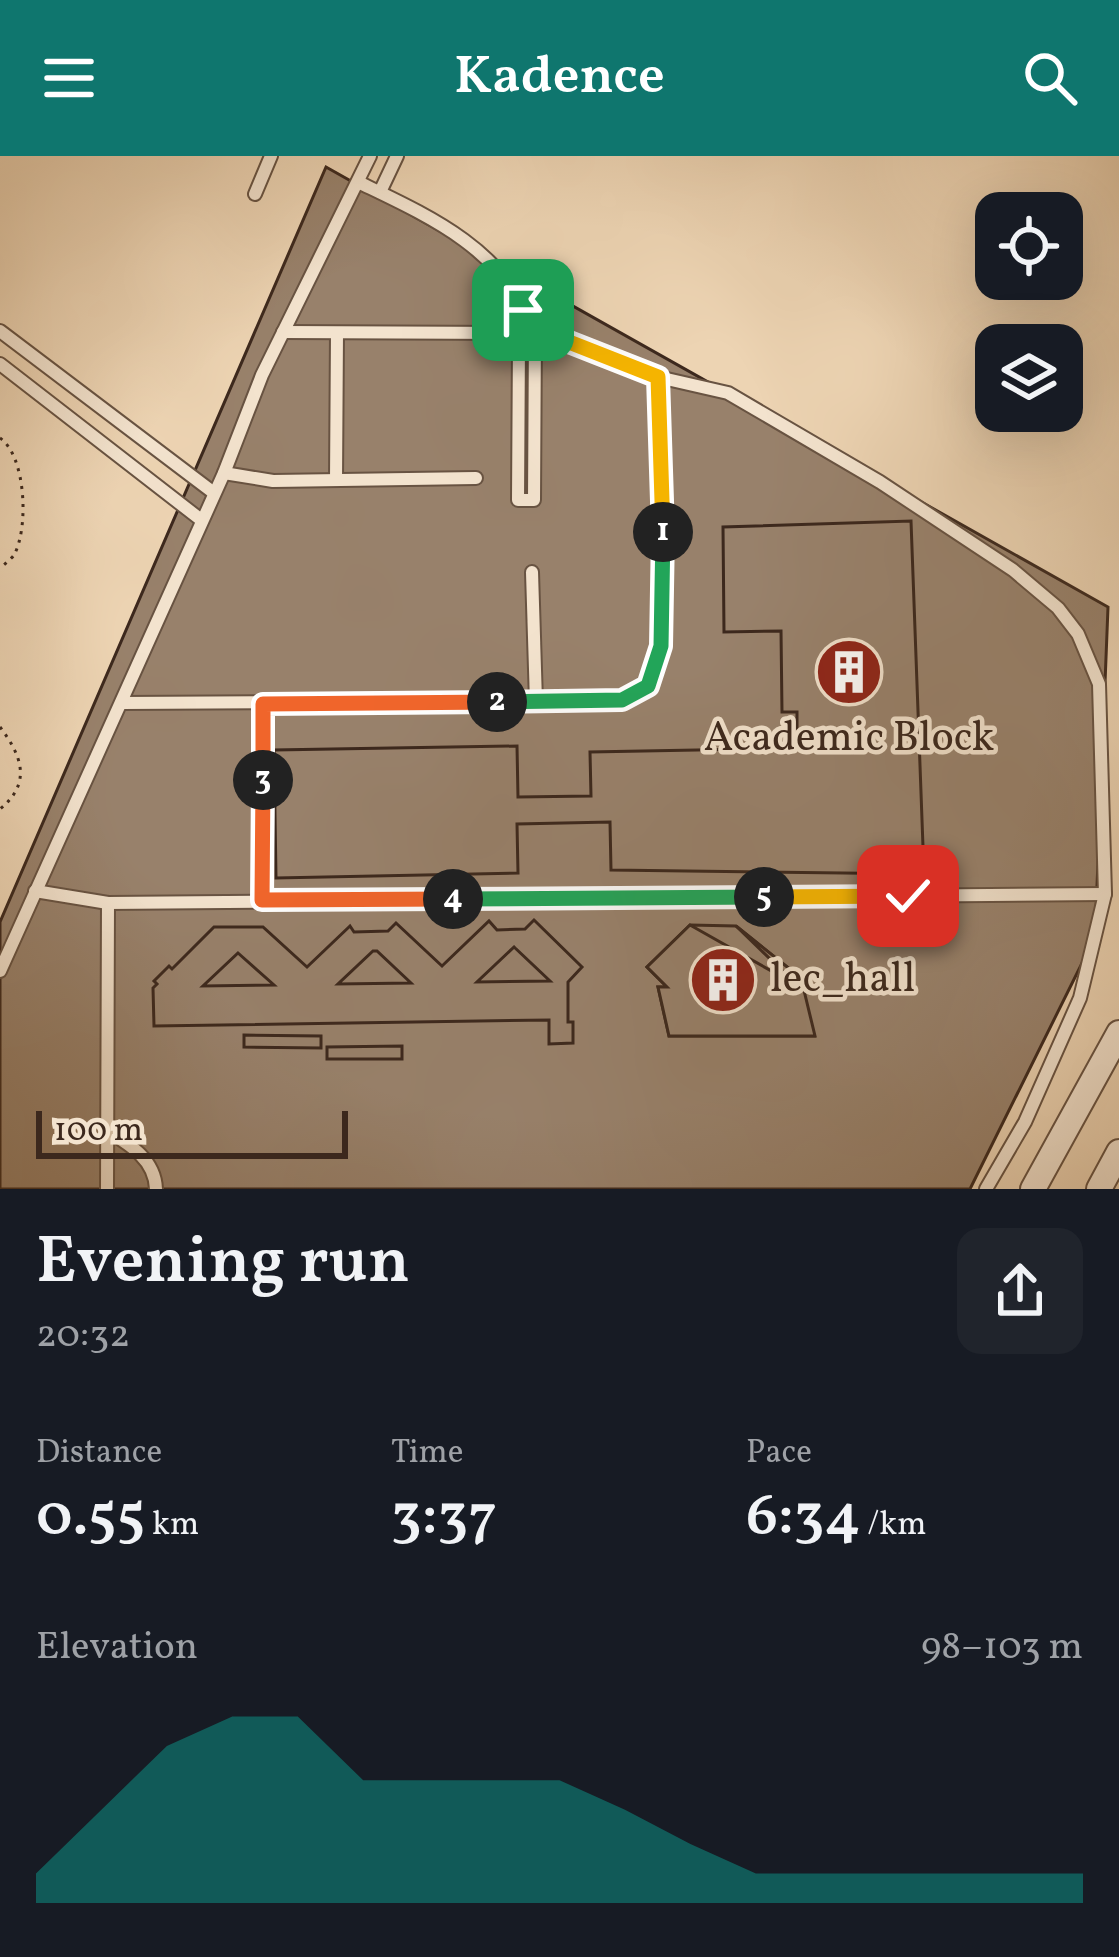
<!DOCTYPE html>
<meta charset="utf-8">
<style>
:root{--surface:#171b24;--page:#20242c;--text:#f1f3f6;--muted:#9ea1a6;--accent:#0f766e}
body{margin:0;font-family:Vollkorn,serif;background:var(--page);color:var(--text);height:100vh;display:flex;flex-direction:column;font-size:45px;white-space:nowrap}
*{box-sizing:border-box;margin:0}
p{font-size:39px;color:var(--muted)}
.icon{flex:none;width:66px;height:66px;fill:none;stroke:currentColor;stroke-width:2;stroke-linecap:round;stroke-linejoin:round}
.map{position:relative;height:1033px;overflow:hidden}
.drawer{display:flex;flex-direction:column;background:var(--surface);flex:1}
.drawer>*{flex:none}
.controls{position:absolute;left:975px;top:36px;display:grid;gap:24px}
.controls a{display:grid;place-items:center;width:108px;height:108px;border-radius:24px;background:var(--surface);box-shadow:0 12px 48px #0002;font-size:60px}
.scale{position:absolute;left:36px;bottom:30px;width:312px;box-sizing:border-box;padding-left:12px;border:6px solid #3c281d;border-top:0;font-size:33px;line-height:42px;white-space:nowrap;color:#3c281d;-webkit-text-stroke:9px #f3e3ce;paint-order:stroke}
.pin{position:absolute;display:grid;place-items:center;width:102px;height:102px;color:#fff;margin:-51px;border-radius:24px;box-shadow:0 6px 18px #0006}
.km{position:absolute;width:60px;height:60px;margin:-30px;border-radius:50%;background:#222;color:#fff;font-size:33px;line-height:60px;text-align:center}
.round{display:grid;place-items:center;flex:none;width:126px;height:126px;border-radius:24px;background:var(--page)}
.summary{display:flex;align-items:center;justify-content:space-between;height:204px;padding:0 36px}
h1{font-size:66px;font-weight:600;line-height:90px}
.figures{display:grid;grid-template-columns:repeat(3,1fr);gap:18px;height:204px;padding:12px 36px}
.figures div{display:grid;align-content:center}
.figures b{font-size:60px;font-weight:600}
.figures small{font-size:33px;font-weight:400}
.figures p{font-size:33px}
.chart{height:336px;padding:24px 36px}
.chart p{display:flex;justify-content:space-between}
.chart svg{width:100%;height:216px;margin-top:12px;fill:var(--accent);opacity:.7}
header{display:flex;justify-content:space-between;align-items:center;height:156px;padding:0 36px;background:var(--accent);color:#fff;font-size:54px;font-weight:600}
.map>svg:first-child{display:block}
</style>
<header><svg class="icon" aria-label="menu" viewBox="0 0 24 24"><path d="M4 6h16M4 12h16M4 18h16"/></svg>Kadence<svg class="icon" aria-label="search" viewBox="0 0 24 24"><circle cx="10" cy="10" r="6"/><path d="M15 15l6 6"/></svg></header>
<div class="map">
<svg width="1119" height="1033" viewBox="0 0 1119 1033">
<rect width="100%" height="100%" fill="#edd4b3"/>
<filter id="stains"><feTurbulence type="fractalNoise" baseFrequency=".00167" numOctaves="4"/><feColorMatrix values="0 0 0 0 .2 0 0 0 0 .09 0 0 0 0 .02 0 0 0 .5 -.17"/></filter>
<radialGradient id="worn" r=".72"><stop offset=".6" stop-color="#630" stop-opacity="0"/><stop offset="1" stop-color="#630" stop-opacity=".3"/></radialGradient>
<g fill="#98816b" stroke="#3c281d" stroke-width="3" fill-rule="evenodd">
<polygon points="326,11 1108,451 1095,781 970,1033 0,1033 0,766"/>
<polygon points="911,365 924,718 611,714 610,666 517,668 518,717 276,722 274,594 517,590 518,641 591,640 590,596 812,592 812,578 797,578 797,556 782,556 781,475 724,476 723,371"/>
<path d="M534,764L582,811L568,826V866H573V887L549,888V864L154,870L153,832L157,828L154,825L169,810L172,813L214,771H263L307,811L350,770L354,776L388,775L396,767L442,810L489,765L497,774L525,773ZM513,790L550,825L477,826L514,791ZM373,795H377L411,827L338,828ZM238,797L274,829L203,830Z"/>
<path d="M690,769L736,770L801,822L798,830L814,880H669L658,831H667L647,811ZM714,795L755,830L678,831Z"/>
<polygon points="690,769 798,830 736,770 801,822 815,880 669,880 658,831 667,831 647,811"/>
<polygon points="244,879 321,880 321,892 244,891"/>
<polygon points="402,890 402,903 327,903 327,891"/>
</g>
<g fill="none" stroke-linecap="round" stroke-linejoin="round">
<defs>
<g id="service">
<path d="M358,26C422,57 504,92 527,165"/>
<polyline points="380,36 397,0"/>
<polyline points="255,38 271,0"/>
<polyline points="535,174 658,221 728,237 880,326 1013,414 1058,452 1078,478 1099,528 1105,738 1080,842 1025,966 986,1033"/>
<polyline points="0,175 214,337"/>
<polyline points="283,176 515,177"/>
<polyline points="519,184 518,344 534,344 535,174 530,166 518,167 515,173 517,183 527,186 533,182"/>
<polyline points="0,208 200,363"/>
<polyline points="224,317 273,325 476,322"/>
<polyline points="336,324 337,177"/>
<polyline points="532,416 536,546"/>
<path d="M122,547L622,544C651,529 656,524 661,490L664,334L658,221"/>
<polyline points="35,735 108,747 1105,738"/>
<polyline points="262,744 263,548"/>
<polyline points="0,815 224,317 262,219 370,0"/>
<path d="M106,974C129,988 155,1003 156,1033"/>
<polyline points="107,1033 108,747"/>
</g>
<g id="minor">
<polyline points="1033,1033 1119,877"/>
<polyline points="1099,1033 1119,996"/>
</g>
</defs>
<use href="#service" stroke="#685342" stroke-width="16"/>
<use href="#minor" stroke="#685342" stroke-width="28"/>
<g stroke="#3c281d" stroke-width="3" stroke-dasharray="3 6" stroke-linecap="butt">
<path d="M0,282C26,300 29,372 14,399C12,402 3,410 0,412"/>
<path d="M0,571C22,600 32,627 0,653"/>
</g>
<use href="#service" stroke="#f3e3ce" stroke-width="12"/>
<use href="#minor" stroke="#f3e3ce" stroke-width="24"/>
</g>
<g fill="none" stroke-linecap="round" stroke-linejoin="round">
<defs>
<polyline id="split-1" points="523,154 536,173 658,221 663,376"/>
<polyline id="split-2" points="497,546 622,544 648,530 661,490 663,376"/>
<polyline id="split-3" points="263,624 263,548 497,546"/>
<polyline id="split-4" points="263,624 262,744 453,743"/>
<polyline id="split-5" points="453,743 764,741"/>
<polyline id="split-6" points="764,741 908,740"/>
</defs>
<use href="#split-1" stroke="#fff" stroke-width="24"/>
<use href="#split-2" stroke="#fff" stroke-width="24"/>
<use href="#split-3" stroke="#fff" stroke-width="24"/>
<use href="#split-4" stroke="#fff" stroke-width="24"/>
<use href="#split-5" stroke="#fff" stroke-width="24"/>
<use href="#split-6" stroke="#fff" stroke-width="24"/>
<use href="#split-1" stroke="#f5b400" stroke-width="15"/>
<use href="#split-2" stroke="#22a559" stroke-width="15"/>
<use href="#split-3" stroke="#f0652b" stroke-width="15"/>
<use href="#split-4" stroke="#f0652b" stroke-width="15"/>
<use href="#split-5" stroke="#22a559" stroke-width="15"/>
<use href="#split-6" stroke="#f5b400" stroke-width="15"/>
</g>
<defs>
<symbol id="building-disc" viewBox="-11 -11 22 22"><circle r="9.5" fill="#8f2418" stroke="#f3e3ce"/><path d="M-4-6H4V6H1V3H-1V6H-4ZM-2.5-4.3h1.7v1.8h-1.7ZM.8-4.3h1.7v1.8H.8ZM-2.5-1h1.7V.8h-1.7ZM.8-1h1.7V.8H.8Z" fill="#fff"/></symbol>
</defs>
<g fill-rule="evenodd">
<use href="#building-disc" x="811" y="478" width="76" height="76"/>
<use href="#building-disc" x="685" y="786" width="76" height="76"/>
</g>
<g text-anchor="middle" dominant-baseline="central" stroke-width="9" stroke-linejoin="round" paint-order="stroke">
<g font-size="42" fill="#3c281d" stroke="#f3e3ce">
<text x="849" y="583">Academic Block</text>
<text x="770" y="824" text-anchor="start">lec_hall</text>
</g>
</g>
<rect width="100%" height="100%" filter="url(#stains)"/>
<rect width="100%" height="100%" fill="url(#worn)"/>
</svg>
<div class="controls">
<a><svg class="icon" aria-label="locate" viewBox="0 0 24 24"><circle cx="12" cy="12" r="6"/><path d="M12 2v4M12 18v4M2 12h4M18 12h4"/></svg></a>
<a><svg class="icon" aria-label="layers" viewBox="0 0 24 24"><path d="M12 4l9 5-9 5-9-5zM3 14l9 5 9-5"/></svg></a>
</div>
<div class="scale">100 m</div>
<div class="pin" style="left:523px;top:154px;background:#1e9e55"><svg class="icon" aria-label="arrive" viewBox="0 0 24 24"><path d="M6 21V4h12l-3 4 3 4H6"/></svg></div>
<div class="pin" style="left:908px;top:740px;background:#d93025"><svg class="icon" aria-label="check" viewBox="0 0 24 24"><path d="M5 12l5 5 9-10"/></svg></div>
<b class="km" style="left:663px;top:376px">1</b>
<b class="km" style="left:497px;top:546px">2</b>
<b class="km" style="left:263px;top:624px">3</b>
<b class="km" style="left:453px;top:743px">4</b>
<b class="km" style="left:764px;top:741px">5</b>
</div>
<section class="drawer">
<div class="summary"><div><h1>Evening run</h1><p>20:32</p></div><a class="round"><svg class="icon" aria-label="share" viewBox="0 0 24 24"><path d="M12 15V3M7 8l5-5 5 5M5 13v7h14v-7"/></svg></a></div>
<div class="figures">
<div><p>Distance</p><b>0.55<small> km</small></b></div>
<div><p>Time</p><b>3:37</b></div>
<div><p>Pace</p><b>6:34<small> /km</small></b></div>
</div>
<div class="chart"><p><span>Elevation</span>98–103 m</p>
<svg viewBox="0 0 160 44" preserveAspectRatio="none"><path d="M0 44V38L10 25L20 12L30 6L40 6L50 19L60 19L70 19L80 19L90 25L100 32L110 38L120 38L130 38L140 38L150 38L160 38V44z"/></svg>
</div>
</section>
